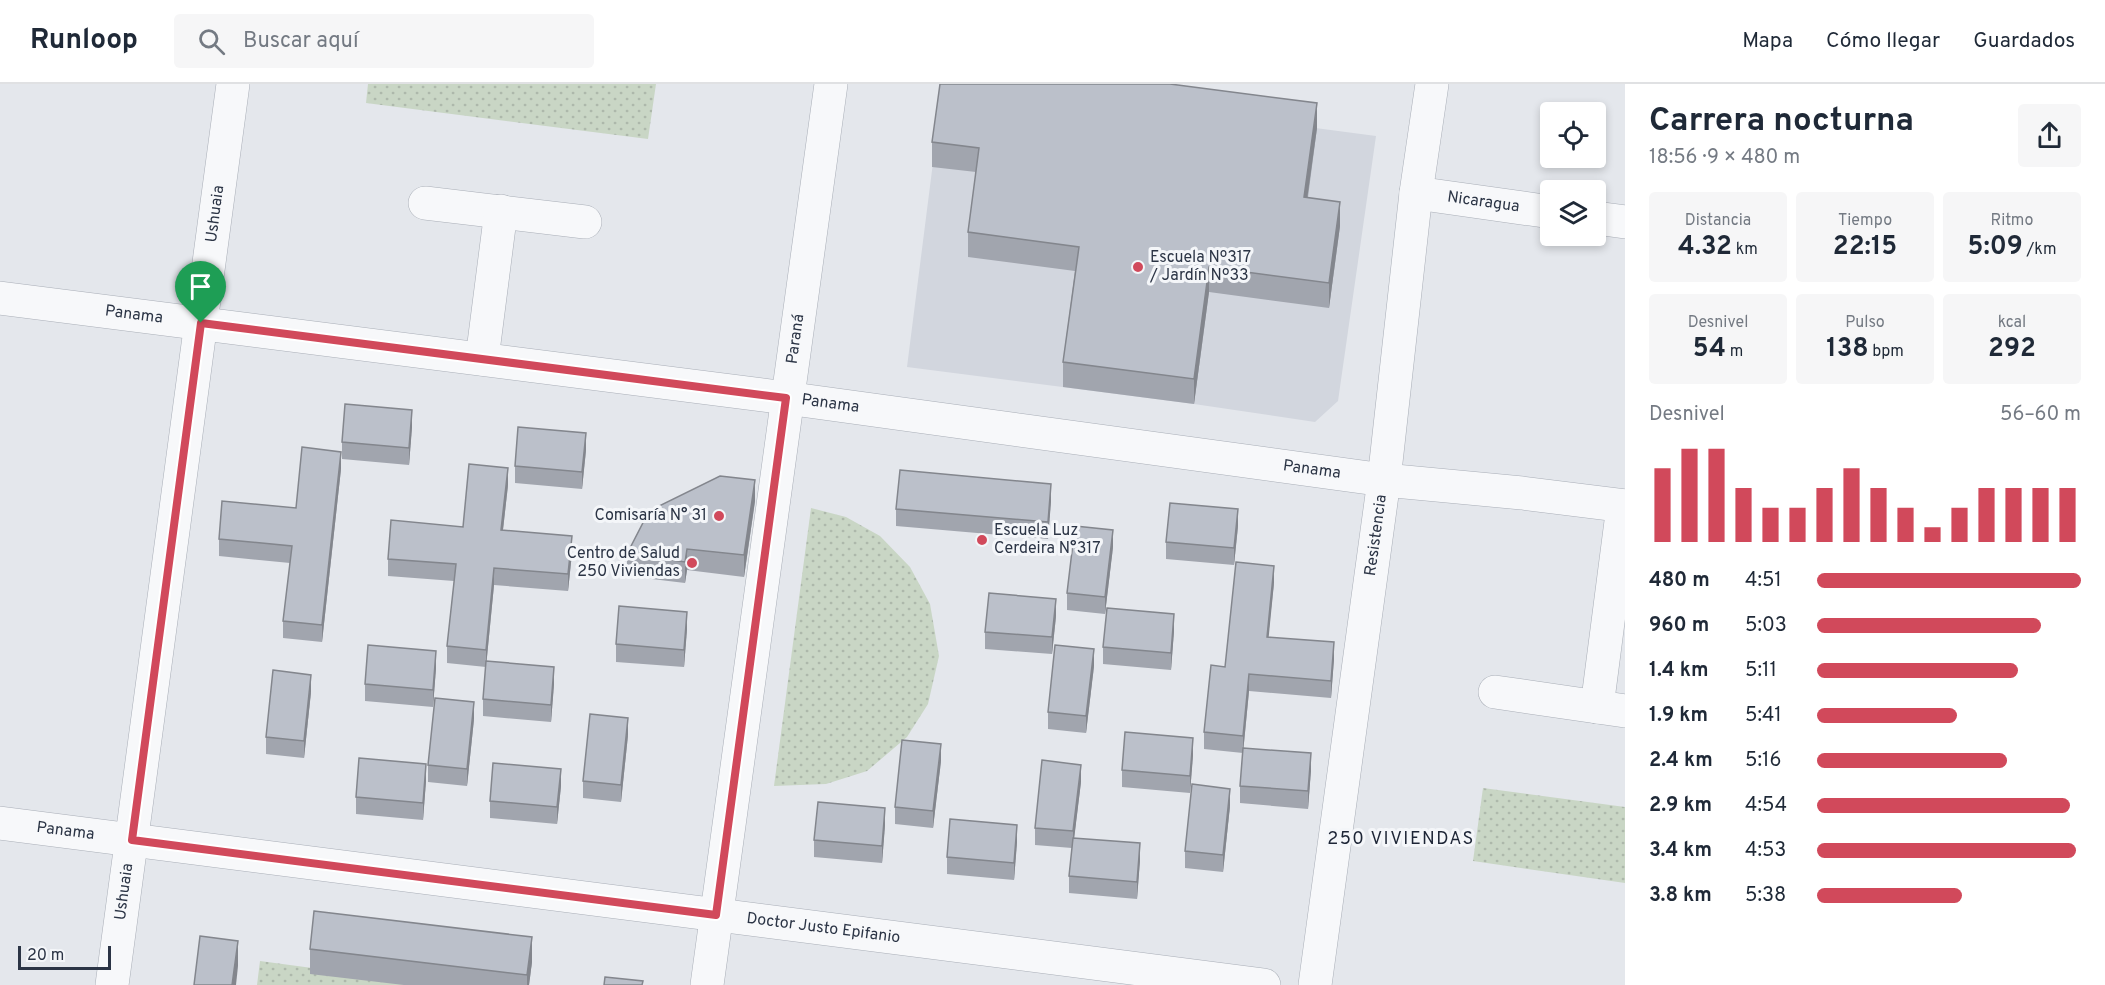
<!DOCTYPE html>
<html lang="es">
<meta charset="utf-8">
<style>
:root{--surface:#fff;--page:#f6f6f7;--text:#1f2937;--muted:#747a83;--line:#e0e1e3;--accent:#d1495b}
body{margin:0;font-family:Overpass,sans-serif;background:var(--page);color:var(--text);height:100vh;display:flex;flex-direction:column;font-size:22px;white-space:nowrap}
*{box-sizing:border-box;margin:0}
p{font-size:20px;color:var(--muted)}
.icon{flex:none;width:33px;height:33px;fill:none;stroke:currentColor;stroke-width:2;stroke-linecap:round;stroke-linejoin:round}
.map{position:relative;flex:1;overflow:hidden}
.panel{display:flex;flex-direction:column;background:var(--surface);width:480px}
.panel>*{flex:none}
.fabs{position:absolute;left:1540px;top:18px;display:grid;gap:12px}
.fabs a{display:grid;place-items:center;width:66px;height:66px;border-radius:6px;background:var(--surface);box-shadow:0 3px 9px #0003;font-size:30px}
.scale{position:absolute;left:18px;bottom:15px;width:93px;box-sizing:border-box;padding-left:6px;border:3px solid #2b3445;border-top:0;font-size:16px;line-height:21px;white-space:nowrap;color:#2b3445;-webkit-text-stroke:4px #f4f6f9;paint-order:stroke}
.pin{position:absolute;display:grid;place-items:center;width:51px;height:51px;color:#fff;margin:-62px -26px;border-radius:50% 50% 50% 0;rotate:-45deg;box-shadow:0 0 6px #0007}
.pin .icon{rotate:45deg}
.round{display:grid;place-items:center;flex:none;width:63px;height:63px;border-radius:6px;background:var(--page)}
.headline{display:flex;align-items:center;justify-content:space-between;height:102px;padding:0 24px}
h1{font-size:33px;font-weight:700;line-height:45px}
.stats{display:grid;grid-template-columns:repeat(3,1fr);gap:9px;height:102px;padding:6px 24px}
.stats div{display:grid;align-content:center;border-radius:6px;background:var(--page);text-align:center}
.stats b{font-size:26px;font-weight:700}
.stats small{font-size:16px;font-weight:400}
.stats p{font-size:16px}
.chart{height:168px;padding:12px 24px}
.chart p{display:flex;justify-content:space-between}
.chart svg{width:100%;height:108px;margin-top:6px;stroke:var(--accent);stroke-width:6}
ul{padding:0 24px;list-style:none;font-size:20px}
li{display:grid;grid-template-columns:96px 72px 1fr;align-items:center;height:45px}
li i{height:15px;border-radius:8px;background:var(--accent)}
header{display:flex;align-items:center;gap:36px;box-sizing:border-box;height:84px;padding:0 30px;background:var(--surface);border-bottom:2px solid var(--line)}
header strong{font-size:28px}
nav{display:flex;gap:33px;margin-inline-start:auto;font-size:21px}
.search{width:420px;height:54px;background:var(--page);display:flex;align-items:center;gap:15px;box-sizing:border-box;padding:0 21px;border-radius:6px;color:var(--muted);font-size:22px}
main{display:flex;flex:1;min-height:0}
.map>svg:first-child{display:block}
</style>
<header>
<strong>Runloop</strong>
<div class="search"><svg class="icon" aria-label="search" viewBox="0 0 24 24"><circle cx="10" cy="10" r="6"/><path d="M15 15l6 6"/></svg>Buscar aquí</div>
<nav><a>Mapa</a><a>Cómo llegar</a><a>Guardados</a></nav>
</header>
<main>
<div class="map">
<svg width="1625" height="901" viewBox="0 0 1625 901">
<defs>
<pattern id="park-dots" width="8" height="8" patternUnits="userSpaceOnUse" patternTransform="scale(1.5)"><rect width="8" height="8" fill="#c9d6c5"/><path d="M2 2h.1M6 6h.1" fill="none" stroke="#adb8ab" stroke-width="1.8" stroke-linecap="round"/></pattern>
</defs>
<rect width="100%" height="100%" fill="#e4e7ec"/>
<polygon fill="#d2d6de" points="943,0 985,0 1376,52 1338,317 1315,338 1194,320 907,283"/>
<g fill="url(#park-dots)">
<polygon points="368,0 656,0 648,55 366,19"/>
<polygon points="811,424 846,433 880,452 910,483 930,520 939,572 928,620 907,653 867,687 826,700 774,702"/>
<polygon points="1483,704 1625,723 1625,799 1473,777"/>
<polygon points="260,877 439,901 257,901"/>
</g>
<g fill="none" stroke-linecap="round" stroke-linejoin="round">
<defs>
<g id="street">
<path id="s1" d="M1416,109L1551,128"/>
<polyline points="425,119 585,138"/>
<polyline points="1596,134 1625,138"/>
<path id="s2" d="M0,214L786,314L1384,396L1522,409L1625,422"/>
<polyline points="482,275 501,127"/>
<polyline points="1495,608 1625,627"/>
<polyline points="1597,623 1623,422"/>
<path id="s3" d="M0,739L1264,901"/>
<path id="s4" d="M112,901L233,0"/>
<path id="s5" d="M707,901L831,0"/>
<path id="s6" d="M1315,901L1384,396L1416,109L1432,0"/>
</g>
</defs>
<use href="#street" stroke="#a9aeb7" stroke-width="34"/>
<use href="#street" stroke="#f7f8fa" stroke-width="33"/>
</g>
<g fill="#a1a5ae">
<polygon points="1317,44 1308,113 1340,142 1329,224 1209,208 1194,320 1063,303 1063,278 1075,187 968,173 968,148 976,88 932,83 932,58"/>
<polygon points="412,343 409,381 342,375 342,358"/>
<polygon points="586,366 582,405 515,399 515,382"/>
<polygon points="341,385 322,558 283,554 283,537 290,479 219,472 219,455 296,424"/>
<polygon points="508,401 503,446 572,469 568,507 494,501 486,583 447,579 447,562 454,497 388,492 388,475 463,443"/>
<polygon points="755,417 744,493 687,486 685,499 627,492 627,470"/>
<polygon points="1051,417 1048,455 896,442 896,425"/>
<polygon points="1238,442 1234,481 1166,475 1166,458"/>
<polygon points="1113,463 1105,530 1067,526 1067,509"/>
<polygon points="1274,499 1268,553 1334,575 1331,614 1249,607 1243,669 1204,665 1204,648 1225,583"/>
<polygon points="1056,532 1052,570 985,565 985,548"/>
<polygon points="687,545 684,583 616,578 616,560"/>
<polygon points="1174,547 1171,586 1103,580 1103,563"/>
<polygon points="1094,582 1086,649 1048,645 1048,628"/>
<polygon points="436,584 433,623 365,617 365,600"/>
<polygon points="554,600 551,638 483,632 483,615"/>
<polygon points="311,608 304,674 266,670 266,653"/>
<polygon points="474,635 467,702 428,698 428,681"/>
<polygon points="628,651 621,718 583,714 583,697"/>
<polygon points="1193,671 1190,709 1122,703 1122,686"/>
<polygon points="941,677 933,744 895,740 895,723"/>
<polygon points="1311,686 1308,725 1240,719 1240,702"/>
<polygon points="426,697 423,736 356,730 356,713"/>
<polygon points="1081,698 1074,754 1140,776 1137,815 1069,809 1069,792 1072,764 1035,761 1035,744"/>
<polygon points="561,702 557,740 490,734 490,717"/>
<polygon points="1230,722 1223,788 1185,784 1185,767"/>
<polygon points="885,741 882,779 814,773 814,756"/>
<polygon points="1017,758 1014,796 947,790 947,773"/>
<polygon points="310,865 532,878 529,901 404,901 310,890"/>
</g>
<g fill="#83868d">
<polygon points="1317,19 1317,44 1304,137 1304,113"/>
<polygon points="1340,118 1340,142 1329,224 1329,199"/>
<polygon points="1209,183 1209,208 1194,320 1194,295"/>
<polygon points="412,326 412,343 409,381 409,364"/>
<polygon points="586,349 586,366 582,405 582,388"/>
<polygon points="341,368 341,385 322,558 322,541"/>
<polygon points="508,384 508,401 501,463 501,446"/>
<polygon points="755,396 755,417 744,493 744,471"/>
<polygon points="1051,400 1051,417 1048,455 1048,438"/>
<polygon points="1238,425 1238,442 1234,481 1234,464"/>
<polygon points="1113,446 1113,463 1105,530 1105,513"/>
<polygon points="572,452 572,469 568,507 568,490"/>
<polygon points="687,465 687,486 685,499 685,478"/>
<polygon points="1274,482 1274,499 1267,570 1267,553"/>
<polygon points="494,484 494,501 486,583 486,566"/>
<polygon points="1056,515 1056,532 1052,570 1052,553"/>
<polygon points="687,528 687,545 684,583 684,566"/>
<polygon points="1174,530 1174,547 1171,586 1171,569"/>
<polygon points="1334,558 1334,575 1331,614 1331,597"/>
<polygon points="1094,565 1094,582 1086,649 1086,632"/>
<polygon points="436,567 436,584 433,623 433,606"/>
<polygon points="554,583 554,600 551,638 551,621"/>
<polygon points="1249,590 1249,607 1243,669 1243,652"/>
<polygon points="311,591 311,608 304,674 304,657"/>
<polygon points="474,618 474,635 467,702 467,685"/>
<polygon points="628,634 628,651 621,718 621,701"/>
<polygon points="1193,654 1193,671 1190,709 1190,692"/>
<polygon points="941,660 941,677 933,744 933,727"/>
<polygon points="1311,669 1311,686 1308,725 1308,707"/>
<polygon points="426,680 426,697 423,736 423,719"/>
<polygon points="1081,681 1081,698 1073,764 1073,747"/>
<polygon points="561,685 561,702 557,740 557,723"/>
<polygon points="1230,705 1230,722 1223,788 1223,771"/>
<polygon points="885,724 885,741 882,779 882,762"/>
<polygon points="1017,741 1017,758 1014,796 1014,779"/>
<polygon points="1140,759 1140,776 1137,815 1137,798"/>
<polygon points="532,853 532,878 529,901 527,901 527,891"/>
<polygon points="238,857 238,882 236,901 232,901"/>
</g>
<g fill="#bbc0ca" stroke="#83868d" stroke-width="1.5">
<polygon points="940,0 1170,0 1317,19 1304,113 1340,118 1329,199 1209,183 1194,295 1063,278 1079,163 968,148 979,64 932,58"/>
<polygon points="345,320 412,326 409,364 342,358"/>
<polygon points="518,343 586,349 582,388 515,382"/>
<polygon points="302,363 341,368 322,541 283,537 292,462 219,455 222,417 296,424"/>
<polygon points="469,380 508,384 501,446 572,452 568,490 494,484 486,566 447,562 456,480 388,475 391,436 463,443"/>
<polygon points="900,386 1051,400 1048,438 896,425"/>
<polygon points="720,392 755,396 744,471 687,465 685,478 627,470 649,427"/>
<polygon points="1170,419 1238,425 1234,464 1166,458"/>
<polygon points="1075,442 1113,446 1105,513 1067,509"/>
<polygon points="1236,478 1274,482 1267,553 1334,558 1331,597 1249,590 1243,652 1204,648 1211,581 1225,583"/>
<polygon points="989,509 1056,515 1052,553 985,548"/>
<polygon points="619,522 687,528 684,566 616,560"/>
<polygon points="1107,524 1174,530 1171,569 1103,563"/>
<polygon points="368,561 436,567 433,606 365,600"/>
<polygon points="1055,561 1094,565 1086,632 1048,628"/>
<polygon points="486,577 554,583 551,621 483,615"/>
<polygon points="273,586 311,591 304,657 266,653"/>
<polygon points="435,614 474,618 467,685 428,681"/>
<polygon points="590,630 628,634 621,701 583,697"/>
<polygon points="1125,648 1193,654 1190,692 1122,686"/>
<polygon points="902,656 941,660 933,727 895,723"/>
<polygon points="1243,664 1311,669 1308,707 1240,702"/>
<polygon points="359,674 426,680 423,719 356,713"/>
<polygon points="1042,676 1081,681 1073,747 1035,744"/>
<polygon points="493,679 561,685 557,723 490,717"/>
<polygon points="1192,700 1230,705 1223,771 1185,767"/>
<polygon points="818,718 885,724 882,762 814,756"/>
<polygon points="950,735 1017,741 1014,779 947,773"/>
<polygon points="1073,754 1140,759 1137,798 1069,792"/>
<polygon points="314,827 532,853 527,891 310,865"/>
<polygon points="200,852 238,857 232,901 194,901"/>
<polygon points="605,893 643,897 642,901 604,901"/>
</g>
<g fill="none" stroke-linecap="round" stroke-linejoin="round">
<defs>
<polygon id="route" points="201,239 786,314 716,831 132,756"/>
</defs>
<use href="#route" stroke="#fff" stroke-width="12"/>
<use href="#route" stroke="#d1495b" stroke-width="8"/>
</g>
<g fill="#d1495b" stroke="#f4f6f9" stroke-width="2">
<circle cx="1138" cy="183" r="6"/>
<circle cx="719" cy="432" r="6"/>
<circle cx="982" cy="456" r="6"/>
<circle cx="692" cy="479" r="6"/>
</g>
<g text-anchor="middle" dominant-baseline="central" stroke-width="6" stroke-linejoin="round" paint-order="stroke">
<g font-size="16" fill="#2b3445" stroke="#f4f6f9">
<text stroke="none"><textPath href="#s1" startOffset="68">Nicaragua</textPath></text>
<text stroke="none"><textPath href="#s4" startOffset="778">Ushuaia</textPath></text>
<text stroke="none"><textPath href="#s2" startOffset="135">Panama</textPath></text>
<text stroke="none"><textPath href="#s5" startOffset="652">Paraná</textPath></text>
<text stroke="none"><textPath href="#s2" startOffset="837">Panama</textPath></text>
<text stroke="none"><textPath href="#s2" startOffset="1323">Panama</textPath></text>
<text stroke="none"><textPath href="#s6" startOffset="454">Resistencia</textPath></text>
<text stroke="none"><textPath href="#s3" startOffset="66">Panama</textPath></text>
<text stroke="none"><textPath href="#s4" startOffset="94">Ushuaia</textPath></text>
<text stroke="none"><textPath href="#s3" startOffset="830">Doctor Justo Epifanio</textPath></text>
</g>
<g font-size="16" fill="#2b3445" stroke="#f4f6f9" text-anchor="start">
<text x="1150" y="174">Escuela Nº317<tspan x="1150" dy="18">/ Jardín Nº33</tspan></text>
<text x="707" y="432" text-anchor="end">Comisaría N° 31</text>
<text x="994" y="447">Escuela Luz<tspan x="994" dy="18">Cerdeira N°317</tspan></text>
<text x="680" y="470" text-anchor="end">Centro de Salud<tspan x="680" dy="18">250 Viviendas</tspan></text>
</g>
<g font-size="18" letter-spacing="1.5" fill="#1d2536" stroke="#f4f6f9">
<text x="1401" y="755">250 VIVIENDAS</text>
</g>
</g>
</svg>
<div class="fabs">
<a><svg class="icon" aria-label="locate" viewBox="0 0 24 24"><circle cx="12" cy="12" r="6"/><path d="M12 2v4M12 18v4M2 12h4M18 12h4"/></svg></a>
<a><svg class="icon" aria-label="layers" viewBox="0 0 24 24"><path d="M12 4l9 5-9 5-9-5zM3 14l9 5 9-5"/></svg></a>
</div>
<div class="scale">20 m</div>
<div class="pin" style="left:201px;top:239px;background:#1e9e55"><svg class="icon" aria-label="arrive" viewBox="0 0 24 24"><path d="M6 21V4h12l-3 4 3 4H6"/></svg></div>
</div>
<section class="panel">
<div class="headline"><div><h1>Carrera nocturna</h1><p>18:56 · 9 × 480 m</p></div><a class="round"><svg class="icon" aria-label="share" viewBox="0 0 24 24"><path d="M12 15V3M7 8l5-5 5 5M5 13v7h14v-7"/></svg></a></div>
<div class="stats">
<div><p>Distancia</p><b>4.32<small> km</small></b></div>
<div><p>Tiempo</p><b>22:15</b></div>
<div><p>Ritmo</p><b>5:09<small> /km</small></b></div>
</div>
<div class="stats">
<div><p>Desnivel</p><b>54<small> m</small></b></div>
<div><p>Pulso</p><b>138<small> bpm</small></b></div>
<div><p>kcal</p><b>292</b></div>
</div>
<div class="chart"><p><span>Desnivel</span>56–60 m</p>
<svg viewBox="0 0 160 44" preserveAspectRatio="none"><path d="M5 44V14M15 44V6M25 44V6M35 44V22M45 44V30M55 44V30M65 44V22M75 44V14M85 44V22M95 44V30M105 44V38M115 44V30M125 44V22M135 44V22M145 44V22M155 44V22"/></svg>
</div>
<ul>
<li><b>480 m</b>4:51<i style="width:100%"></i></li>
<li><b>960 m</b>5:03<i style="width:85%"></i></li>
<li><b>1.4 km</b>5:11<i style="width:76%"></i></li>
<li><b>1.9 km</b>5:41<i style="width:53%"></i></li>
<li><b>2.4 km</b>5:16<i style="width:72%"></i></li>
<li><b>2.9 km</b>4:54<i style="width:96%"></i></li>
<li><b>3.4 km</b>4:53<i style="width:98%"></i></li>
<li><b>3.8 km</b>5:38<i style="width:55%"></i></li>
</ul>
</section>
</main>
